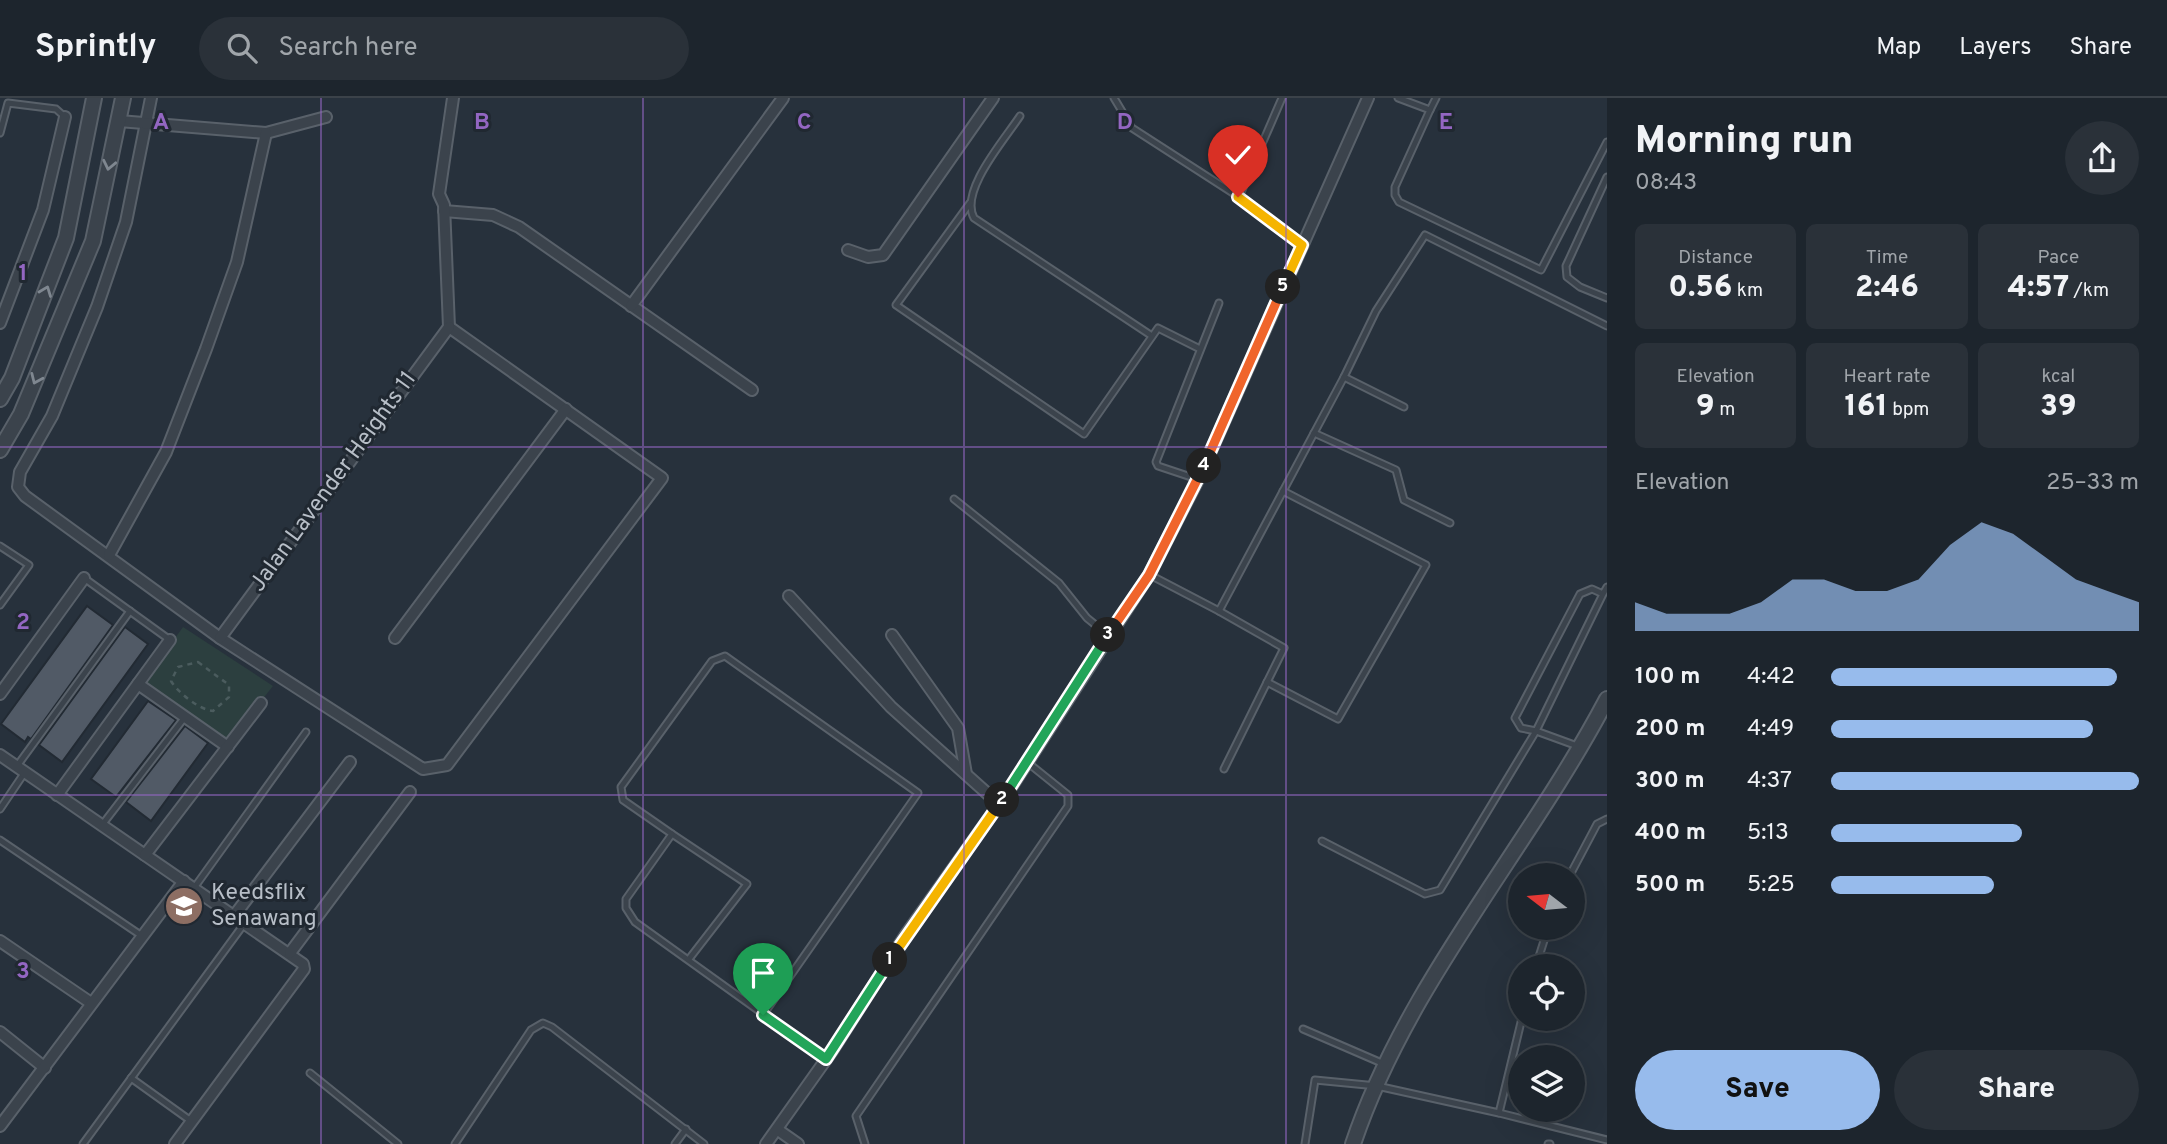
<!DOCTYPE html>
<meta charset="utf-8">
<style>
:root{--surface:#1d252d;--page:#2a3139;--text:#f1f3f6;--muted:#a0a5aa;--line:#3b4249;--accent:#97bbec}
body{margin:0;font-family:Overpass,sans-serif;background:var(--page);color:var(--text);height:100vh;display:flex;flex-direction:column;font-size:26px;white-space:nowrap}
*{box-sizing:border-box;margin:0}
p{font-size:23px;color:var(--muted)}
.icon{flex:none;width:38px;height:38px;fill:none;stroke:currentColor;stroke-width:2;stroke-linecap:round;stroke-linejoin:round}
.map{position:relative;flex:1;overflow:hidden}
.details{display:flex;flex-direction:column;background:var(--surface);width:560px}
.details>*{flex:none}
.needle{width:46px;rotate:286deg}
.buttons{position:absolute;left:1508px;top:765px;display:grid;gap:14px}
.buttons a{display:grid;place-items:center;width:77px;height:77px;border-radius:50%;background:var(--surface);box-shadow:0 7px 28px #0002,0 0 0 2px var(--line);font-size:35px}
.pin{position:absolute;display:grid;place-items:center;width:60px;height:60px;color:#fff;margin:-72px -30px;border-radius:50% 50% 50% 0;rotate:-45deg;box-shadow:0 0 7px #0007}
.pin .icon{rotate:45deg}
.km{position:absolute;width:35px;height:35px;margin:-18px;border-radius:50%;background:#222;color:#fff;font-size:19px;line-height:35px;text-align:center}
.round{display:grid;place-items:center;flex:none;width:74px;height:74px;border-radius:37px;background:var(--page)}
.summary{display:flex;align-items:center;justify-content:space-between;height:119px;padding:0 28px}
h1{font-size:38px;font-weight:800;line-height:52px}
.figures{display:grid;grid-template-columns:repeat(3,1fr);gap:10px;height:119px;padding:7px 28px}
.figures div{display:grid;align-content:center;border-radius:10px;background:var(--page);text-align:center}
.figures b{font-size:30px;font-weight:800}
.figures small{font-size:19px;font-weight:400}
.figures p{font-size:19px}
.chart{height:196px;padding:14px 28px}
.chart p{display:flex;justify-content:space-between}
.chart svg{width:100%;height:126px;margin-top:7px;fill:var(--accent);opacity:.7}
.cta{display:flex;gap:14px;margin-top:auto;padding:14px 28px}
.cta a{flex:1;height:80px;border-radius:42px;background:var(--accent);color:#111;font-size:28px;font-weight:800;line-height:80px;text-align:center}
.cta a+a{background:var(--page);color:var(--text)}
ul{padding:0 28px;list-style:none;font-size:23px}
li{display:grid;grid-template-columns:112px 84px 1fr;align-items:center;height:52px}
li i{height:18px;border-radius:9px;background:var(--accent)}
header{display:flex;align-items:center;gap:42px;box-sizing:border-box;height:98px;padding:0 35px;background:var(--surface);border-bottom:2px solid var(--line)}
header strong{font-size:33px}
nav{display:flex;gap:38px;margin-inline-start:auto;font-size:24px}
.search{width:490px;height:63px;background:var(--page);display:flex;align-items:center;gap:18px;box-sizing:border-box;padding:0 24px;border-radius:38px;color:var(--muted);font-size:26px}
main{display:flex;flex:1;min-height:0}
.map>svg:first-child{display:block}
</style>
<header>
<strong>Sprintly</strong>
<div class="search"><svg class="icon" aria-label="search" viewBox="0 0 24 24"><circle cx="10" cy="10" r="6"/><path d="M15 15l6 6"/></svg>Search here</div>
<nav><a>Map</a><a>Layers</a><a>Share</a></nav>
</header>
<main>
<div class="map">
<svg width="1607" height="1046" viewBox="0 0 1607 1046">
<rect width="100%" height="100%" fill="#27313c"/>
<polygon fill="#2c3f3f" points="183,529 273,588 227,646 142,586"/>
<g fill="#515a66" stroke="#222a33" stroke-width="2">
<polygon points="87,508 113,527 31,641 28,639 25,644 1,626"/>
<polygon points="125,529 148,546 62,664 39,647"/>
<polygon points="148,603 176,622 116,699 91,681"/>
<polygon points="185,628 208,645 151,723 126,704"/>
</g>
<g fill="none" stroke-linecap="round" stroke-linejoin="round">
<defs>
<g id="service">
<polyline points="1114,0 1132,30 1239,99"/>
<polyline points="1282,0 1239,99 1302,147"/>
<polyline points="1398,0 1430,12 1436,0"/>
<polyline points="1430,12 1395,89 1395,97 1399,104 1541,172 1607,44"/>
<path d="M1020,18C1005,41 959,93 974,120L1152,238"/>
<polyline points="0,35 8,5 56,11 65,19"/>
<polyline points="1607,79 1566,168 1567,179 1580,189 1607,200"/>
<polyline points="970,105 896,207 1084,336 1158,230 1200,251"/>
<polyline points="1344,279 1404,309"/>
<polyline points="1314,335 1396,372 1404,402 1450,425"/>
<polyline points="1197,381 1158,368 1156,364 1219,205"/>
<polyline points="954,401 1059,485 1087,520 1108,537"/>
<polyline points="0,448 29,467 0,507"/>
<polyline points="1150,477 1219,513 1344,279 1376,213 1425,137 1607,228"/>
<polyline points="84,480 170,542"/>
<polyline points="1603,496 1592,491 1580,496 1515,620 1521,630 1536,633 1603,496 1607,489"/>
<polyline points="1219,513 1284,550 1224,671"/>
<polyline points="1267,584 1338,621 1426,467 1283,393"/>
<polyline points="17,668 130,513"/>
<polyline points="0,711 25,674"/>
<polyline points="102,727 185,619"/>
<polyline points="672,736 747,786 689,861"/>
<polyline points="0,742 142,838"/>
<polyline points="1322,743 1425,796 1440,792 1536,633 1580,649"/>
<polyline points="1570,777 1597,726 1607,721"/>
<polyline points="194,790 306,634"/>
<polyline points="1536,868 1548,830"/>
<polyline points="763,917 918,695 725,558 712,563 621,689 623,702 672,736 626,801 626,810 635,824 826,961"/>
<polyline points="1303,931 1384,966"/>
<polyline points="310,975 398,1046"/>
<polyline points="131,980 191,1023"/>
<polyline points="1499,1015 1607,1042"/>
<polyline points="83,1046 244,826"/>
<polyline points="455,1046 531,932 543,925 552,929 704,1046"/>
<polyline points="675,1046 686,1031"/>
<polyline points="865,1046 856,1018 1068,708 1068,697 1027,664"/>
<polyline points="1305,1046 1315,982 1377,988 1499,1015 1522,920"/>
<polyline points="1548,1046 1550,1046"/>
</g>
<g id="minor">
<polyline points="151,0 126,124 97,209 52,318 20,374 18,389 25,398 220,540 423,671 447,667 662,380 449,229"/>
<polyline points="119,23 266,35 326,19"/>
<polyline points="444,113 493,117 519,129 752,292"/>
<polyline points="848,152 868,159 883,157 993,0"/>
<polyline points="631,208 783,0"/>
<polyline points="0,225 43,112 65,19"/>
<polyline points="449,229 444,107 439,96 453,0"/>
<polyline points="109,457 166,354 206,251 237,164 266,35"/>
<polyline points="789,498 891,609 999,706"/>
<polyline points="892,537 958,630 966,676"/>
<polyline points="220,540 449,229"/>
<polyline points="395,540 566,311"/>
<polyline points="138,586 228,649"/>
<polyline points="0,596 84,480"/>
<polyline points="0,657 303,866 304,871 175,1046"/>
<polyline points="57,697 170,542"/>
<polyline points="145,757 261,605"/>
<polyline points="234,818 350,664"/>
<polyline points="0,843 91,905"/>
<polyline points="290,855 410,694"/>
<polyline points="0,934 45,970"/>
<polyline points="0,1028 184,783"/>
<polyline points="778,1032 798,1046"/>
<polyline points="766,1046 832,953 907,835 1012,688 1149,477 1200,378 1368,0"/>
</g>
<g id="tertiary">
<polyline points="0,301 12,280 66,140 94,0"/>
<polyline points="0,352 21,316 93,143 123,0"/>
<path d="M1353,1046C1407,885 1528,751 1607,601"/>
</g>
</defs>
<use href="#service" stroke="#59616a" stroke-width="9"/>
<use href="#minor" stroke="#59616a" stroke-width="14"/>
<use href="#tertiary" stroke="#59616a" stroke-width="18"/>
<path stroke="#4b5c5e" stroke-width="2.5" stroke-dasharray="5 5" stroke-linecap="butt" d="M198,564L229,587V599L213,613C200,612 178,595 171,583L178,569Z"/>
<use href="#service" stroke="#3b434c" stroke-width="5"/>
<use href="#minor" stroke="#3b434c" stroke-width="10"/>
<use href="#tertiary" stroke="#3b434c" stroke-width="14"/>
</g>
<defs><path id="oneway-chevron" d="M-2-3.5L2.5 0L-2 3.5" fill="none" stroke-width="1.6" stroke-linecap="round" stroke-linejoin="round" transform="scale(1.75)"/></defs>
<g stroke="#7f8790">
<use href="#oneway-chevron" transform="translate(109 67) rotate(102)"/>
<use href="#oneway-chevron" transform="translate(46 193) rotate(-69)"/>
<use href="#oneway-chevron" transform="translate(36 281) rotate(114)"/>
</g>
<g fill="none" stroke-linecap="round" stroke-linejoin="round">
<defs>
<polyline id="split-1" points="763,917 826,961 890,862"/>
<polyline id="split-2" points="890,862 1002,702"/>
<polyline id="split-3" points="1002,702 1108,537"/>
<polyline id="split-4" points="1108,537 1149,477 1204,368"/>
<polyline id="split-5" points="1204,368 1283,189"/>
<polyline id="split-6" points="1238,99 1302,147 1283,189"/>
</defs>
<use href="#split-1" stroke="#fff" stroke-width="14"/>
<use href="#split-2" stroke="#fff" stroke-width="14"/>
<use href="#split-3" stroke="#fff" stroke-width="14"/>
<use href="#split-4" stroke="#fff" stroke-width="14"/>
<use href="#split-5" stroke="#fff" stroke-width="14"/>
<use href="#split-6" stroke="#fff" stroke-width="14"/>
<use href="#split-1" stroke="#22a559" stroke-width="9"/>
<use href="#split-2" stroke="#f5b400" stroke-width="9"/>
<use href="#split-3" stroke="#22a559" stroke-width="9"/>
<use href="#split-4" stroke="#f0652b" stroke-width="9"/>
<use href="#split-5" stroke="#f0652b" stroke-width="9"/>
<use href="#split-6" stroke="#f5b400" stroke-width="9"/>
</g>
<path fill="none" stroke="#9366c2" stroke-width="2" stroke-opacity="0.55" d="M321,0V1046M643,0V1046M964,0V1046M1286,0V1046M0,349H1607M0,697H1607"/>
<defs>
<symbol id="school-disc" viewBox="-11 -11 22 22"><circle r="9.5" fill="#8d6e63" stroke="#202831"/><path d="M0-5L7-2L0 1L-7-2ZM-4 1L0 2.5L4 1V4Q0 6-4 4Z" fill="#fff"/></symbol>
</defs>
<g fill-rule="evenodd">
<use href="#school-disc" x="162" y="786" width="44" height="44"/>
</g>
<g text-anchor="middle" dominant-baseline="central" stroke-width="6" stroke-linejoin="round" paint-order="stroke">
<g font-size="23" fill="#b7bec7" stroke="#202831">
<text transform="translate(334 384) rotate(-54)">Jalan Lavender Heights 11</text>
</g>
<g font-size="23" fill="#b7bec7" stroke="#202831" text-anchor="start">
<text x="211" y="795">Keedsflix<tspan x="211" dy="26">Senawang</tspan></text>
</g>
</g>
<g font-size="23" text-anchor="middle" font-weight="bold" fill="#9366c2" stroke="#202831" stroke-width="6" stroke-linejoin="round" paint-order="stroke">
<text x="161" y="31">A</text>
<text x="482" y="31">B</text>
<text x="804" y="31">C</text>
<text x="1125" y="31">D</text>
<text x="1446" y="31">E</text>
<text x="23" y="182">1</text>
<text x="23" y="531">2</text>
<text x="23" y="880">3</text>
</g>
</svg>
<div class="buttons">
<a><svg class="needle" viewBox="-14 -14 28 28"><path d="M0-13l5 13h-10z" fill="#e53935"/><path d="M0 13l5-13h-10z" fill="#a0a5aa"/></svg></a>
<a><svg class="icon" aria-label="locate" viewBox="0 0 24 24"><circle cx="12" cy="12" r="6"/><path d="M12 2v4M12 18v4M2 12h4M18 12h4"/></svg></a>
<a><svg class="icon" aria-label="layers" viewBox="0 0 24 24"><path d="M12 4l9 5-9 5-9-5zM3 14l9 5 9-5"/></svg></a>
</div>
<div class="pin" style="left:763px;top:917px;background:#1e9e55"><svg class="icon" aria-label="arrive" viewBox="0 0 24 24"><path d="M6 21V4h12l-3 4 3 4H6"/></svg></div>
<div class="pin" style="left:1238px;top:99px;background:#d93025"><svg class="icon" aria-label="check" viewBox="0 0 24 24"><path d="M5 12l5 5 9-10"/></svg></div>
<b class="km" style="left:890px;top:862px">1</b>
<b class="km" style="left:1002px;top:702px">2</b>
<b class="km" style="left:1108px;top:537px">3</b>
<b class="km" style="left:1204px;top:368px">4</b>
<b class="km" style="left:1283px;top:189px">5</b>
</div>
<section class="details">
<div class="summary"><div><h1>Morning run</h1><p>08:43</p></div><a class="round"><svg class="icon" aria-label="share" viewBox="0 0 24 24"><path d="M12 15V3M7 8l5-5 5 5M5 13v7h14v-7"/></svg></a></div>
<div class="figures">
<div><p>Distance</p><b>0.56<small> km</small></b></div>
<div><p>Time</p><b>2:46</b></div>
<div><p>Pace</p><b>4:57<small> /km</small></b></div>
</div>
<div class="figures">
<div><p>Elevation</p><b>9<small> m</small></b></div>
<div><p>Heart rate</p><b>161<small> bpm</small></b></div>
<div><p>kcal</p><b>39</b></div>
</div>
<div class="chart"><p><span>Elevation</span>25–33 m</p>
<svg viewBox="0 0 160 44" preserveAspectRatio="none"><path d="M0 44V34L10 38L20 38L30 38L40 34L50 26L60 26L70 30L80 30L90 26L100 14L110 6L120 10L130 18L140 26L150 30L160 34V44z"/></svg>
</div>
<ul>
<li><b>100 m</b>4:42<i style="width:93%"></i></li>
<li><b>200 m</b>4:49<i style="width:85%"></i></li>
<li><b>300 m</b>4:37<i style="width:100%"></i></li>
<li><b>400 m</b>5:13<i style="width:62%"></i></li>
<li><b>500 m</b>5:25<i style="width:53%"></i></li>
</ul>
<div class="cta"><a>Save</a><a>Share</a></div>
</section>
</main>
